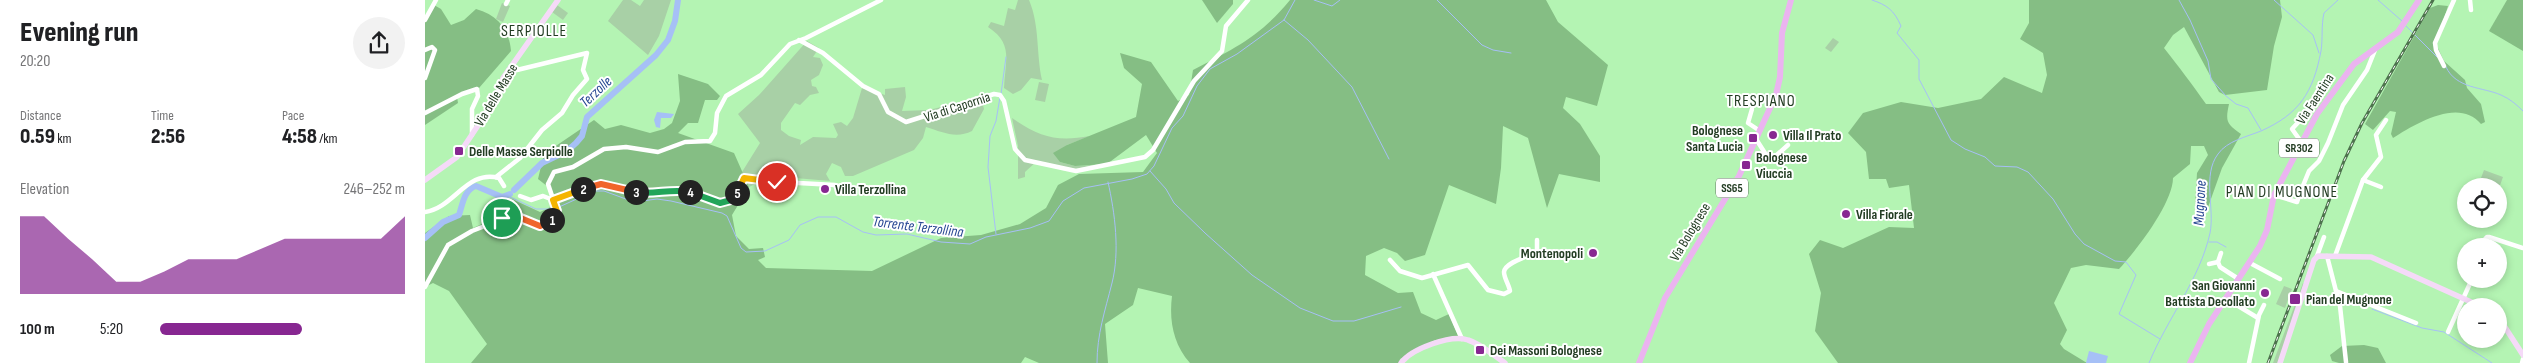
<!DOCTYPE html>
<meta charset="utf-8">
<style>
:root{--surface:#fff;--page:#f2f2f2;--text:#202124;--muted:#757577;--accent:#872791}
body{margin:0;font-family:"Sofia Sans Condensed",sans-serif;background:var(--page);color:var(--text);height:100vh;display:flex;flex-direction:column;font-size:19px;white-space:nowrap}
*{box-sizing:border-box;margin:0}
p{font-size:16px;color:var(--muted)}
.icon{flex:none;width:28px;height:28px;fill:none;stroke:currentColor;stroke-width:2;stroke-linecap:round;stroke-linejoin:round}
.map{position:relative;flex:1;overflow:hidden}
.sheet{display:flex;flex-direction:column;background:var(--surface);width:425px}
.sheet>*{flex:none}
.fabs{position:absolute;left:2032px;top:178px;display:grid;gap:10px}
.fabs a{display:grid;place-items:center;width:50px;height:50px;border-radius:50%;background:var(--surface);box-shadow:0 2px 8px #0003;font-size:25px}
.pin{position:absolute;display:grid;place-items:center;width:42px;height:42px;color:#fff;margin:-21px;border:2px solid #fff;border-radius:50%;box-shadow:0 1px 5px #0007}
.km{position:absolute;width:25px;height:25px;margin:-12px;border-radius:50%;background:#222;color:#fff;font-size:14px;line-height:25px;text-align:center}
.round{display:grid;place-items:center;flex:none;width:52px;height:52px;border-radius:26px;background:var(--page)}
.headline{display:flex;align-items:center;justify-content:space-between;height:85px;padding:0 20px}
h1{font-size:28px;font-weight:800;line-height:38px}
.metrics{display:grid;grid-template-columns:repeat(3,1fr);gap:8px;height:85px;padding:5px 20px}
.metrics div{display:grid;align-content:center}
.metrics b{font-size:21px;font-weight:800}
.metrics small{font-size:14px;font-weight:400}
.metrics p{font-size:14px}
.chart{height:140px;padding:10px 20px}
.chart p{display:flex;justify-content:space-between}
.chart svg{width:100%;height:90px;margin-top:5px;fill:var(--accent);opacity:.7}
ul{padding:0 20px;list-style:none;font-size:16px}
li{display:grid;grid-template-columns:80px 60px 1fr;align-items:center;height:38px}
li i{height:12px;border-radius:6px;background:var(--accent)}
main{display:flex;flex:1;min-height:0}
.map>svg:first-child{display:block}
</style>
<main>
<section class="sheet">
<div class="headline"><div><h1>Evening run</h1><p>20:20</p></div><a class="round"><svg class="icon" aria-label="share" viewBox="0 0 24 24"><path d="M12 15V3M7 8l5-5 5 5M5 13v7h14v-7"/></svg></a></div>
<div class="metrics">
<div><p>Distance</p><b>0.59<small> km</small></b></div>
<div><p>Time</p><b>2:56</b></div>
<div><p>Pace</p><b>4:58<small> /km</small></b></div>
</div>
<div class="chart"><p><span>Elevation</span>246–252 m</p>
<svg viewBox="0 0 160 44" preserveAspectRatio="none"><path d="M0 44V6L10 6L20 17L30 27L40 38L50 38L60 33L70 27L80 27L90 27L100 22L110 17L120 17L130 17L140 17L150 17L160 6V44z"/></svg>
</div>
<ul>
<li><b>100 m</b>5:20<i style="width:58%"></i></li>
</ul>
</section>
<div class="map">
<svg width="2098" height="363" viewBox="0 0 2098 363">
<rect width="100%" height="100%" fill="#b4f4b3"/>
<g fill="#a8d0a6">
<polygon points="198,0 206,0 215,6 219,0 246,0 234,36 223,55 183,21"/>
<path d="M593,0H604C615,26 611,53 617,80L606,78L596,90L588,94L579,88C580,61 589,44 563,27L566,22L579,26L583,8L590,10Z"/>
<polygon points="77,3 85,6 78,22 71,19"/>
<polygon points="132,5 143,13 138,20 127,12"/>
<polygon points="1408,38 1414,42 1406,52 1400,48"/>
<path d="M382,41L394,48L388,57L395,58L398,65L394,75L386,80L387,86L391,87L394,93L385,95L375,105L370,103L356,123V130L364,136L376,140L375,145L388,137L411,138L413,135L408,124L416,122L422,126L428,118L437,88L460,95V89L480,87L481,97L477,111L504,110L556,97L559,109L547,131C531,139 517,132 501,127L498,138L489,150L428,176H420L416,167L407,163L401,174L405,181L347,176L324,187L317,172L335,143L313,114L334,95Z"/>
<polygon points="614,82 624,84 620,102 610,100"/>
<path d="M587,118C615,137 631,142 665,136L642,145L635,162L650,166L670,165L650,169L612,161L600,172V177L593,179V146Z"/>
<polygon points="2059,170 2078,177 2074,188 2074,186 2053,186"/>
<polygon points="1878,283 1879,284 1854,363 1848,363"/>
<polygon points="1859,286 1867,289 1860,308 1851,304"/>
</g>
<g fill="#85be84">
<polygon points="777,0 808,0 808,4 792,23"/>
<path d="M865,0H1121L1133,22L1183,65L1172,106L1141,97L1138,108L1155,124L1175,156V182L1134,174L1122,208L1103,138L1078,126L1076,168L1071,204L1024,185L1000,255L980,261L972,253L959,248L941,256L940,275L973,293L988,292L996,313L1011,320L1024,314L1034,338L1010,340L975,359L974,363H765C748,344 744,320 747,296L713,288L708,305L680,324L683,363H614L600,357L596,363H46L62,344L24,291L8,283L0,287V233L24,216L45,215L48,228L86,211L87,199L115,212L132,204L127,190L113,179L119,154L169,120L180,129L196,125L225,133L239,129L247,123L255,101L253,74L283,84L295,96L292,100H280L273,123H263L253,133L309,153L324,187L307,215L311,236L324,249L338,248L340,257L333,260L341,268L447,271L516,238L556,235L595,224L621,208L633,185L654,174L718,172L732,153L721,135L682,164L650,166L635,162L628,153L642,145L711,117L717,84L699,68L695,53L726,62L753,101L764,95L768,70C808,49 835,37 865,0Z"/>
<path d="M1604,0H1855L1857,17L1849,46L1842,90L1800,95L1794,92L1759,27L1748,35L1739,48C1754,67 1767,84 1781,104H1804C1800,122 1802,124 1816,134L1797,168L1782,210L1770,206L1772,173L1783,155L1779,146H1766L1765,164L1748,178C1748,203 1711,251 1694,269L1661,265L1646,268L1629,303L1642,330L1635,344L1639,349L1662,363H1413L1390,331L1396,293L1384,254L1395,240L1418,248L1464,227L1489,228L1484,185L1464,188L1461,179H1444L1441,152L1423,133L1438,113L1476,102L1513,108L1556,99L1579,77L1617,93L1622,75L1618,53L1595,39L1604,23Z"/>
<polygon points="2082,0 2098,0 2098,51 2064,31"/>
<path d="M9,5L16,9L26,25L39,20L51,9C72,15 84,28 86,51L54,88L32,97L33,103L0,125V18Z"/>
<path d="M2013,5L2023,6L2011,44L2019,61L2040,80L2042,88L2056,104L2060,122L2056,124C2034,97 1990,124 1968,138L1966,134L1971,112L1965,111L1948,130L1940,124L2005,8Z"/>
<polygon points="1939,345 1953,348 1961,363 1914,363 1907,361 1905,355 1917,346"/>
</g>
<g fill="#a6c0f6">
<polygon points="232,112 249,114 246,118 236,118 235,128 231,127 229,120"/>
<polygon points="1664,351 1683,356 1681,363 1661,363"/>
</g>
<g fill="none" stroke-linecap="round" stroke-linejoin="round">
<g stroke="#a6c0f6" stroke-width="1">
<polyline points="889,0 907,6 915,0"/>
<polyline points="1012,0 1057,45 1068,50 1086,53"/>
<path d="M1447,0C1462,5 1469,10 1476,26L1472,33L1494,60V79L1526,140L1540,149L1560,157L1570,166L1592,167L1603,172L1628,199L1650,234L1659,244L1690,261L1701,262L1711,275L1694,314L1735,339"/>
<polyline points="1754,0 1765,20 1783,61 1786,79 1801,96 1811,104 1823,108 1836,130"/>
<polyline points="1849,0 1888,35 1894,53"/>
<polyline points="1953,0 1977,21"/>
<polyline points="859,20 883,40 927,87 964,159"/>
<polyline points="1981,26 2012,57"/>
<path d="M2021,67C2031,89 2058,87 2076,95C2085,99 2091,104 2098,111"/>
<polyline points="576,94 581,57"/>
<polyline points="725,171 741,189 749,203 780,233 827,275 875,308 908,321 929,321 976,307"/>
<polyline points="83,196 111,209 128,209"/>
<polyline points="132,208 169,191 179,191 209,202 232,199 246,201 297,213 302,216 316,248 321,252 340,251 364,240 375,225 393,217 411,217 438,232 451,235 482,234 516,242 545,244 561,237 605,228 624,221 638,201 659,188 707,179 722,174 729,166 747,128 758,116 772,86 785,69 812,54 859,20 870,0"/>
<polyline points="571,234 563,167 565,136 571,121 575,97"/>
<polyline points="1784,242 1792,242 1801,247"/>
<polyline points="1947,309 1997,328 2019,332 2067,363"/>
<path d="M672,363C672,334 680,311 687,283C695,252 690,213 683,182"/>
<path d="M1724,363C1742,319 1775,279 1785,233C1790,209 1777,175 1793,154C1802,141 1821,137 1836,131C1874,114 1888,93 1896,51C1898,38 1896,26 1899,13L1913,0"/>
</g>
<g stroke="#a6c0f6" stroke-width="6">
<polyline points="89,190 117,163 142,151 151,143 157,136 162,117 231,55 243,40 250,21 253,0"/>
<path d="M0,238L18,222L34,215C38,203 39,190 51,186L77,197L85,194"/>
</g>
<g stroke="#fff" stroke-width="4.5">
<polyline points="2045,0 2046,10"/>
<polyline points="81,4 83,0"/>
<polyline points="0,20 11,0"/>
<polyline points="374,40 398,53 438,86 454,94 463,112 481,122 569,94 575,95 579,101 590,149 600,160 651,171 720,157 728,150 769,81 797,51 801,26 823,0"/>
<polyline points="0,50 7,47 10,50 0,78"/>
<polyline points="2019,66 2011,50 2010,43 2029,0"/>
<polyline points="1327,109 1323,123 1335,131"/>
<polyline points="0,113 37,94 52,89 53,96 47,109 47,135"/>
<polyline points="1331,139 1345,161 1363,145"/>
<polyline points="1877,143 1867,129 1880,115"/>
<polyline points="71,177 95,158 117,130 137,113 148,95 162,79 158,70 162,53 92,70 86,69"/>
<polyline points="1938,180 1956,187"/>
<polyline points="1875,193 1884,171 1894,161 1903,143 1918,105 1942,70 1950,50"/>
<polyline points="1849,195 1872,202 1875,193 1853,187"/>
<polyline points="95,196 106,200 118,196 128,200"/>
<polyline points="128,200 176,184 214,193 257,190 295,203 310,199 319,177 355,182 410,185"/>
<path d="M0,212C29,208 42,169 74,178L79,186"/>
<polyline points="2054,246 2062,237 2064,237 2098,248"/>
<polyline points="1796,253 1793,262 1795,267 1812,278"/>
<polyline points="1892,256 1899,237"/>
<polyline points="1902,256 1911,291 1991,323"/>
<polyline points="1910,256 1938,180 1956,157 1951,135 1961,120"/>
<path d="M965,260L975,271L997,278L1043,265L1063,290L1079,294L1085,291C1084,285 1079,278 1079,272C1080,262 1105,256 1112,252V240"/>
<polyline points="1825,263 1855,279"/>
<polyline points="1784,264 1793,262"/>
<polyline points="1008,274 1037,339"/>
<polyline points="0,287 23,245 47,231 85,216 115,226 130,218 132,211 123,184 129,172 148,167 179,149 201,147 233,152 260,142 285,141 290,133 292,113 301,96 336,75 365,44 381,38 456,0"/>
<polyline points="1911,291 1915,306 1921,362"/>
<polyline points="1800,298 1833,318"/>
<polyline points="2023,332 2047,279"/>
<polyline points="1824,363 1834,315 1839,305"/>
<polyline points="2097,363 2098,359"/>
</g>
<g stroke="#f5daf8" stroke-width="5.5">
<polyline points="0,180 32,157 72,97 78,78 133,0"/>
<polyline points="2074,318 2098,355"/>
<path d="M976,363C986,349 1026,334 1043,340C1056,344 1068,355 1080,363"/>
<polyline points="1855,363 1889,260 1893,256 1946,257 2055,306"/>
</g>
<g stroke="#ebb4f0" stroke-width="6">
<polyline points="1214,363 1240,298 1314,176 1351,95 1355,77 1357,33 1366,0"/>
<polyline points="1765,363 1784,324 1835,246 1842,230 1849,195 1892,114 1929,64 1973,32 1994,0"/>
</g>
<defs>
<polyline id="rail" points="1843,363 1919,161 1937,123 2008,0"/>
</defs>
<use href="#rail" stroke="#4d724d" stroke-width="3"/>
<use href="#rail" stroke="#fff" stroke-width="1" stroke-dasharray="4" stroke-linecap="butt"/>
</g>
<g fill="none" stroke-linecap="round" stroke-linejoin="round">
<defs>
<polyline id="split-1" points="77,218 93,217 115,226 127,220"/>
<polyline id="split-2" points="127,220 132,211 128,200 158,189"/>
<polyline id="split-3" points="158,189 176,184 211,192"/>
<path id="split-4" d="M211,192C229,195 247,188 265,192"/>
<polyline id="split-5" points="265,192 295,203 310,199 312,193"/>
<polyline id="split-6" points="312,193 319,178 352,182"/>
</defs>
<use href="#split-1" stroke="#fff" stroke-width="10"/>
<use href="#split-2" stroke="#fff" stroke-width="10"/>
<use href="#split-3" stroke="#fff" stroke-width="10"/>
<use href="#split-4" stroke="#fff" stroke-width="10"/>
<use href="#split-5" stroke="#fff" stroke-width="10"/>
<use href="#split-6" stroke="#fff" stroke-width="10"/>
<use href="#split-1" stroke="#f0652b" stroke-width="6"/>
<use href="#split-2" stroke="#f5b400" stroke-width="6"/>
<use href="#split-3" stroke="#f0652b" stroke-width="6"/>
<use href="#split-4" stroke="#22a559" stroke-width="6"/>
<use href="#split-5" stroke="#22a559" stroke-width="6"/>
<use href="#split-6" stroke="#f5b400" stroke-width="6"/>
</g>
<g fill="#872791" stroke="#fff" stroke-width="2">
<circle cx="1348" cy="135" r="5"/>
<rect x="1323" y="133" width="10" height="10" rx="2.5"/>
<rect x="29" y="146" width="10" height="10" rx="2.5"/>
<rect x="1316" y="160" width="10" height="10" rx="2.5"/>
<circle cx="400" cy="189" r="5"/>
<circle cx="1421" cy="214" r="5"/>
<circle cx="1168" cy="253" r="5"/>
<circle cx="1840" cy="293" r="5"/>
<rect x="1864" y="293" width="12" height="12" rx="2.5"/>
<rect x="1050" y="345" width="10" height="10" rx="2.5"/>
</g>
<g text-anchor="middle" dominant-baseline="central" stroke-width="4" stroke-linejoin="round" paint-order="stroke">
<g fill="#fff" stroke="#657765" stroke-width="1">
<rect x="1854" y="138.5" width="40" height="19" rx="4"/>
<rect x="1291" y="178.5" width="32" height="19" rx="4"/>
</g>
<g font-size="12" font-weight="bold" fill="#233d23">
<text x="1874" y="148">SR302</text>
<text x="1307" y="188">SS65</text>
</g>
<g font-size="14" fill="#233d23" stroke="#fff">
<text transform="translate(71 95) rotate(-59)">Via delle Masse</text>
<text transform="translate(1890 99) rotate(-57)">Via Faentina</text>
<text transform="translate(532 107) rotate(-18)">Via di Capornia</text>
<text transform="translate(1265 232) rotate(-59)">Via Bolognese</text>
</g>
<g font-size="14" font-weight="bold" fill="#233d23" stroke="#fff" text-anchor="start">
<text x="1318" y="130" text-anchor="end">Bolognese<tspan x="1318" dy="16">Santa Lucia</tspan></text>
<text x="1358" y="135">Villa Il Prato</text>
<text x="44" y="151">Delle Masse Serpiolle</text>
<text x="1331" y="157">Bolognese<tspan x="1331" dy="16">Viuccia</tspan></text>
<text x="410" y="189">Villa Terzollina</text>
<text x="1431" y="214">Villa Fiorale</text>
<text x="1158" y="253" text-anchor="end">Montenopoli</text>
<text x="1830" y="285" text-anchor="end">San Giovanni<tspan x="1830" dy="16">Battista Decollato</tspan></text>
<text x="1881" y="299">Pian del Mugnone</text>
<text x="1065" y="350">Dei Massoni Bolognese</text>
</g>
<g font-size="15" font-style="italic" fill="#264692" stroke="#fff">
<text transform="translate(171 92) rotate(-43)">Terzolle</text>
<text transform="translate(1775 203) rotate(-87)">Mugnone</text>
<text transform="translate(493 227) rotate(7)">Torrente Terzollina</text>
</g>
<g font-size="16" letter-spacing="1" fill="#233d23" stroke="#fff">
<text x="109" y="31">SERPIOLLE</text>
<text x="1336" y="101">TRESPIANO</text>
<text x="1857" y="192">PIAN DI MUGNONE</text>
</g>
</g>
</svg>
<div class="fabs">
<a><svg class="icon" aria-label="locate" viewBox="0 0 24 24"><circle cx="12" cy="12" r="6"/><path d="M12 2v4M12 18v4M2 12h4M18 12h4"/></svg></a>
<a>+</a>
<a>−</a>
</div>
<div class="pin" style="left:77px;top:218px;background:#1e9e55"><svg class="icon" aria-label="arrive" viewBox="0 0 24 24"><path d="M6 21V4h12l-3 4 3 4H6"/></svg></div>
<div class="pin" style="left:352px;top:182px;background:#d93025"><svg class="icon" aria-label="check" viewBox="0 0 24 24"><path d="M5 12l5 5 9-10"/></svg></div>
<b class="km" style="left:127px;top:220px">1</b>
<b class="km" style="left:158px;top:189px">2</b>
<b class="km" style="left:211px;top:192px">3</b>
<b class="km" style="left:265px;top:192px">4</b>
<b class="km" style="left:312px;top:193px">5</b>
</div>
</main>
